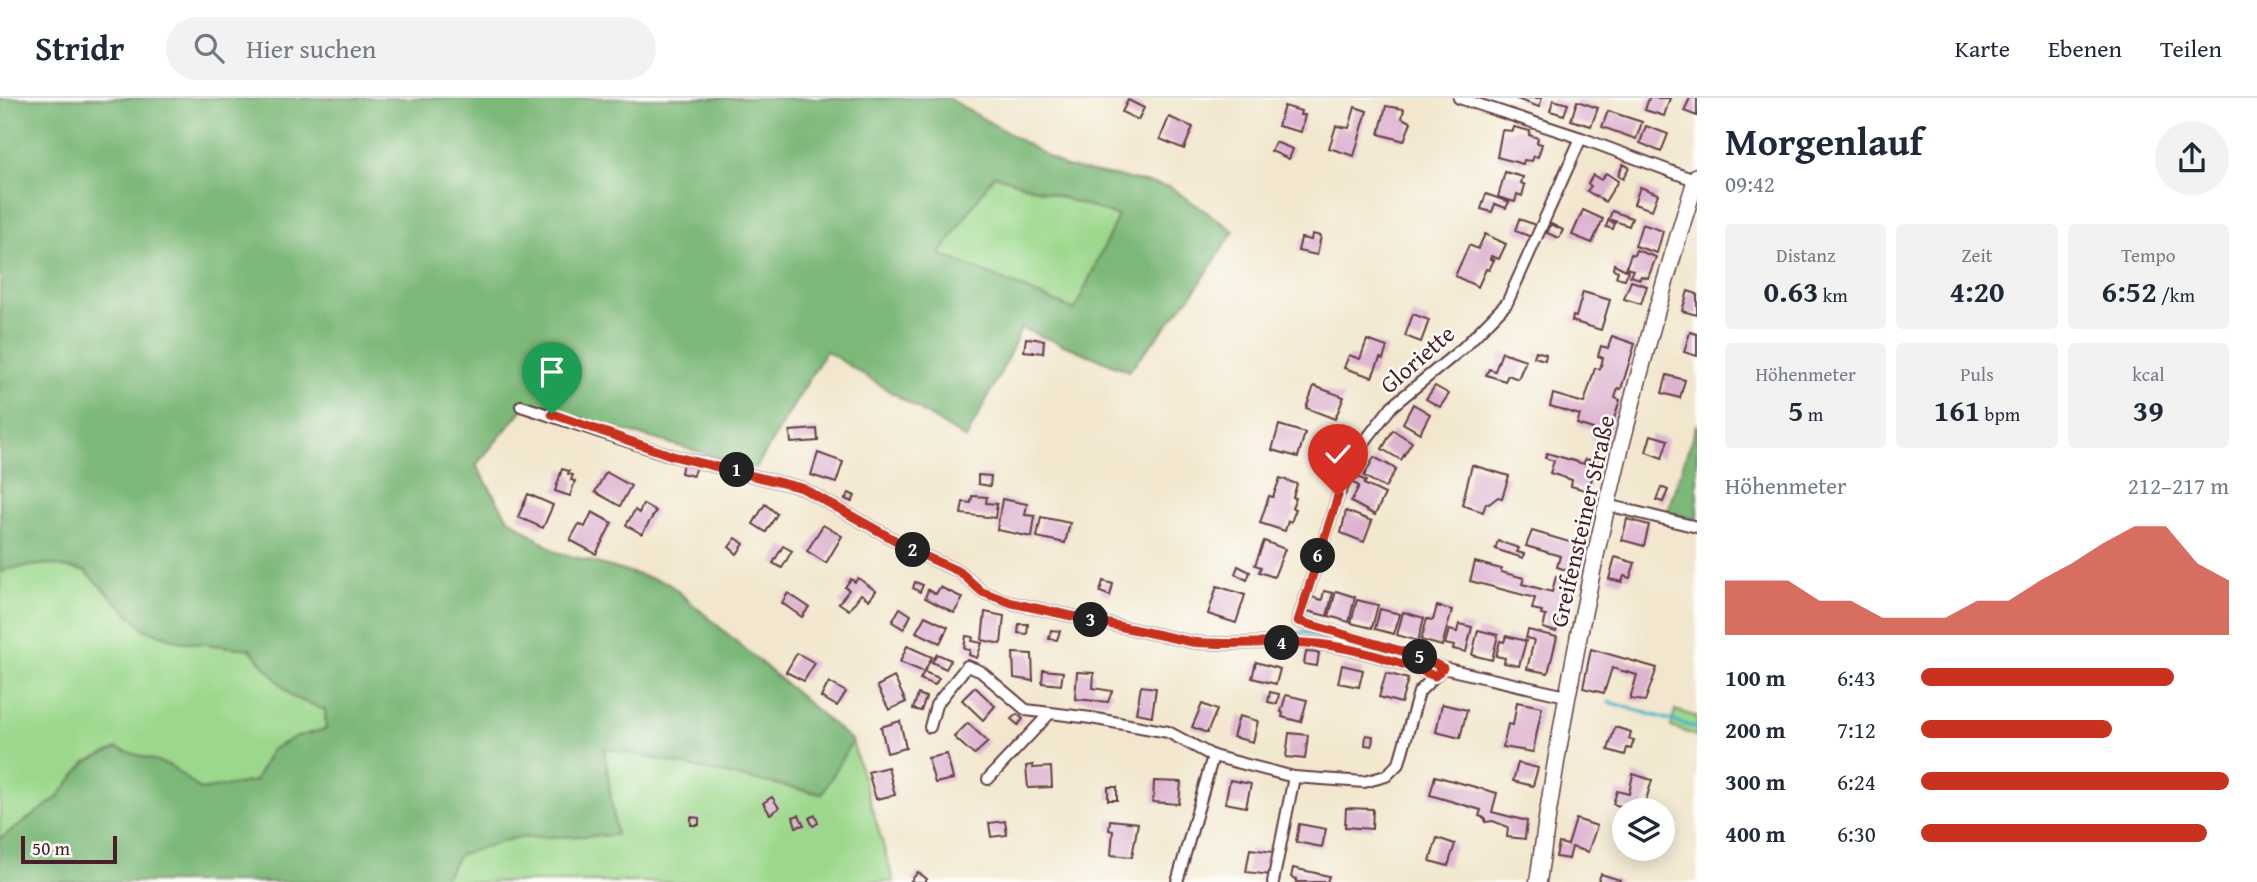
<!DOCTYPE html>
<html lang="de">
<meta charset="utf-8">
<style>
:root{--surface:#fff;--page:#f2f2f3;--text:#1f2937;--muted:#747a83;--line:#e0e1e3;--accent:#c8321e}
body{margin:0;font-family:"Gentium Book Plus",serif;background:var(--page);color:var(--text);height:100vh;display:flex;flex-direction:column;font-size:26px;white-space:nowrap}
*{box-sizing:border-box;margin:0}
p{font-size:23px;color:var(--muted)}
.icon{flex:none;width:38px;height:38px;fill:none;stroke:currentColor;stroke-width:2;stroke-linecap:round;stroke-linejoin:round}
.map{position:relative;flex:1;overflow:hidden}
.details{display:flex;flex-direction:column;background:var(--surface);width:560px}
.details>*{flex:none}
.tools{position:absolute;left:1612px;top:700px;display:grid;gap:14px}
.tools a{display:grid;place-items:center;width:63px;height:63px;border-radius:50%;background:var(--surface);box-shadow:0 4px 18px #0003;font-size:35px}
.scale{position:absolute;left:21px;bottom:18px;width:96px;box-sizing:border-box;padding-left:7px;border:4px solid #4a1f2b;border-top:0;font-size:19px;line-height:24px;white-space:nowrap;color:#4a1f2b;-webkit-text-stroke:5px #fdfcf7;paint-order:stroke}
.pin{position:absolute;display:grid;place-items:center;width:60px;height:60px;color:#fff;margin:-72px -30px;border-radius:50% 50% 50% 0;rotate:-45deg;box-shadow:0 0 7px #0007}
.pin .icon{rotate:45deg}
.km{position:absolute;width:35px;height:35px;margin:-18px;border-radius:50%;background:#222;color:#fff;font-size:19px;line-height:35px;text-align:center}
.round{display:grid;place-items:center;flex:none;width:74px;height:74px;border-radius:37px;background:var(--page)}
.headline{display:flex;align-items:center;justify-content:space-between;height:119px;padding:0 28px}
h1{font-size:38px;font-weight:800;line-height:52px}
.metrics{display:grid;grid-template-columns:repeat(3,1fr);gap:10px;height:119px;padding:7px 28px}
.metrics div{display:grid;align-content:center;border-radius:7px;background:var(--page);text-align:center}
.metrics b{font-size:30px;font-weight:800}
.metrics small{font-size:19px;font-weight:400}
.metrics p{font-size:19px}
.chart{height:196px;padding:14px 28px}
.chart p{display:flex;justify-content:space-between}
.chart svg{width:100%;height:126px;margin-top:7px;fill:var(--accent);opacity:.7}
ul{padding:0 28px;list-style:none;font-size:23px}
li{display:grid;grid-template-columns:112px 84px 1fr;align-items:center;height:52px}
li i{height:18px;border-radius:9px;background:var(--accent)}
header{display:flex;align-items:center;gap:42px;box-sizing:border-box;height:98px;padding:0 35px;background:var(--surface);border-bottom:2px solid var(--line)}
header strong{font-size:33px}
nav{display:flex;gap:38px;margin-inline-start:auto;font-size:24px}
.search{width:490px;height:63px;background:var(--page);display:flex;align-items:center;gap:18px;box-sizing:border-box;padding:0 24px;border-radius:38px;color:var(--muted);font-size:26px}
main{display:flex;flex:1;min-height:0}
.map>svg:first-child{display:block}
</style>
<header>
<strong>Stridr</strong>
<div class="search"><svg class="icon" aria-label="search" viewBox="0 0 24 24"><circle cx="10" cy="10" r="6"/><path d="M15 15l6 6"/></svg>Hier suchen</div>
<nav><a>Karte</a><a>Ebenen</a><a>Teilen</a></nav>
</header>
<main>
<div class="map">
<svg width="1697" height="784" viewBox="0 0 1697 784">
<rect width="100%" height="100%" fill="#fdfcf7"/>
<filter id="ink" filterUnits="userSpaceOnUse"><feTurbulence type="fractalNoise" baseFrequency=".0143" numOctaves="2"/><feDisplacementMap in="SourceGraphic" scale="14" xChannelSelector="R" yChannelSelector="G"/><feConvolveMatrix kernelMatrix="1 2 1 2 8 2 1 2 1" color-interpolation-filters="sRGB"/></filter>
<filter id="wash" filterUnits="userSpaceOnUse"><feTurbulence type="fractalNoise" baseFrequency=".00686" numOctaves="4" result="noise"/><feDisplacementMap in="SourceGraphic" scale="28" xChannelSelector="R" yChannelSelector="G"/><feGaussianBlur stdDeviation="1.57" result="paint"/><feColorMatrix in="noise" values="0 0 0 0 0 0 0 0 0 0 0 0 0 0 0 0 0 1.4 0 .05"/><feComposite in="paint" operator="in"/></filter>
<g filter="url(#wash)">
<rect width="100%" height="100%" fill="#f2e7ce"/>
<g fill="#9bd88c" stroke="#727c5c" stroke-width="2">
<polygon points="994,77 1118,118 1075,212 939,156"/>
<polygon points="48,466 85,473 145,531 178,543 250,551 292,598 325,612 326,631 295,639 271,652 255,683 201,692 171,668 86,664 57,700 0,741 0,475 7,471"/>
<polygon points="1675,612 1697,619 1697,638 1671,629"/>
<polygon points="852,643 894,784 442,784 459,757 514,740 616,737 604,650 822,696"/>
</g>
<g fill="#7cb878" stroke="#636c52" stroke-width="2" fill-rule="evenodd">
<path d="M0,0H948L1066,69L1170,89L1234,133L1194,194L1129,273L1021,230L1005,266L966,341L826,253L756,370L528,305L476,367L507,419L556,454L668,485L852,643L822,696L604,650L616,737L514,740L459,757L442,784H0V741L57,700L86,664L117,650L171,668L201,692L255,683L271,652L295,639L326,631L325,612L292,599L250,551L178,543L144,531L85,473L48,466L7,471L0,475ZM994,77L1118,118L1075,212L940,156Z"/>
<polygon points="1697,325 1697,422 1667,414"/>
</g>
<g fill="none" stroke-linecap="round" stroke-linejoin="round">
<g stroke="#4ab4c8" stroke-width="3.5">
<polyline points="1278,540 1302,534 1352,547"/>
<polyline points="1609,604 1697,630"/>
</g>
</g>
<g id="blocks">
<g fill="#ddb3d0">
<polygon points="1514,0 1542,0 1539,9"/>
<polygon points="1649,0 1670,0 1664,18 1645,12"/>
<polygon points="1690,0 1697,0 1697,18 1684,13"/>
<polygon points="1128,2 1144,10 1138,22 1122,14"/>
<polygon points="1553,2 1568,6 1564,17 1550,13"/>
<polygon points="1577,3 1598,10 1591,28 1571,22"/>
<polygon points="1284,8 1301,13 1300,17 1305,17 1301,34 1278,28"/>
<polygon points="1386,8 1404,11 1402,20 1411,24 1404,43 1379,36"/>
<polygon points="1355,9 1367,13 1354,58 1329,50 1336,28 1349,30"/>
<polygon points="1608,13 1642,24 1636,41 1602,29"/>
<polygon points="1169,19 1193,29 1184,51 1160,41"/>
<polygon points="1646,28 1668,36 1661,54 1640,45"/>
<polygon points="1514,29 1530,33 1529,37 1538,40 1537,45 1542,46 1538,59 1534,58 1532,63 1524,62 1523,66 1497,59 1502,32 1513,33"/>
<polygon points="1275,44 1293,51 1289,61 1271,53"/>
<polygon points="1623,66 1629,69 1623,81 1618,78"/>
<polygon points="1505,74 1523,79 1521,85 1525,87 1522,98 1517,96 1515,104 1498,99"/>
<polygon points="1606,75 1618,83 1605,104 1587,93 1591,88 1588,86 1593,77 1601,82"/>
<polygon points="1640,89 1658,96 1652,112 1634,106"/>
<polygon points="1486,96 1509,104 1506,110 1495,106 1492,114 1481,111"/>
<polygon points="1583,112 1603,121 1592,145 1572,137"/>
<polygon points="1612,113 1632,120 1629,128 1609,121"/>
<polygon points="1519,121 1536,127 1532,139 1515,133"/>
<polygon points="1608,123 1615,125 1613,131 1606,129"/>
<polygon points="1551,126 1563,132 1559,140 1547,135"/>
<polygon points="1642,126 1663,133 1657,155 1635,148"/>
<polygon points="1312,136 1321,138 1317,157 1298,153 1301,140 1311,142"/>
<polygon points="1485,136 1506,146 1499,161 1491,158 1490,161 1494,162 1489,172 1486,171 1478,189 1455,178 1469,147 1478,151"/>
<polygon points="1636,152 1656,159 1648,180 1641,178 1640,181 1630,178 1633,172 1626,170 1631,156 1634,157"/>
<polygon points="1614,166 1628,173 1625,181 1616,179 1618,173 1613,171"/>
<polygon points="1631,183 1647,188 1641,206 1624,201"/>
<polygon points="1688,193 1697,196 1697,217 1682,213"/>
<polygon points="1583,194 1610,202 1601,232 1572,223 1573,218 1576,219"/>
<polygon points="1413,216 1429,222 1421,244 1405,238"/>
<polygon points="1690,234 1697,236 1697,258 1684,254"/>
<polygon points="1612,238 1635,246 1621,291 1618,290 1615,300 1620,302 1606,345 1590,340 1593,331 1577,326 1580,317 1550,308 1553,296 1584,305 1595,270 1600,271 1603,260 1598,258 1601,248 1608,250"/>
<polygon points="1026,240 1044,242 1043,255 1024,253"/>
<polygon points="1367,242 1387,249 1383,261 1380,260 1372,279 1344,270 1349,257 1360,261"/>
<polygon points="1536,253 1546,256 1545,262 1534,259"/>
<polygon points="1502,254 1526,262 1518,281 1508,277 1505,283 1486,277 1489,271 1495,273"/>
<polygon points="1667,277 1685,282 1680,300 1662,295"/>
<polygon points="1314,288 1344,299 1335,321 1306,310"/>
<polygon points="1435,288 1449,296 1440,309 1426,301"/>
<polygon points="1413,306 1430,316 1420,335 1403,325"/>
<polygon points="1279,327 1305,335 1298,359 1272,352"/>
<polygon points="817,331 818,343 791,345 790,333"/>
<polygon points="1393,332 1412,344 1401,362 1382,351"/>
<polygon points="1651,337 1668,342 1662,360 1646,354"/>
<polygon points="818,355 843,364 836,385 811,377"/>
<polygon points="1547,355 1584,366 1585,361 1597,364 1588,393 1571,388 1572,382 1550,375 1554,363 1545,360"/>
<polygon points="1374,359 1396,371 1385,390 1364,378"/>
<polygon points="683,364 696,367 693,378 681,375"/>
<polygon points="1472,367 1509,378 1502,400 1498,399 1489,406 1486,405 1483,414 1462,407"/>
<polygon points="562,371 569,373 568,376 573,377 571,382 575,383 570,398 555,393"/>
<polygon points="606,374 631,388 620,408 595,394"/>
<polygon points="978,377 991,378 990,388 978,386"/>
<polygon points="1356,378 1366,383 1364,386 1385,396 1375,417 1351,404 1359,388 1353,385"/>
<polygon points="1280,380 1297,386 1293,399 1296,400 1292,410 1296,411 1291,424 1288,423 1285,433 1260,425 1269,398 1273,399"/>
<polygon points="1661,389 1668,392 1663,404 1656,402"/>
<polygon points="849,395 855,398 852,404 845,401"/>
<polygon points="528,396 553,407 543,430 518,419"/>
<polygon points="972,398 987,399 986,405 997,406 995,420 961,416 963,404 971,405"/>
<polygon points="1002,401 1027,406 1025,417 1035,418 1032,439 997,432"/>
<polygon points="643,406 656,413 642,436 626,427 635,412 639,415"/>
<polygon points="765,406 777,416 766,434 753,426"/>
<polygon points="1346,413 1372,423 1364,444 1341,435"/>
<polygon points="592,414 612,425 596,456 570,442 579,426 585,429"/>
<polygon points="1041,419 1070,425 1065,445 1037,439"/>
<polygon points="1627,421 1649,427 1644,448 1622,442"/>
<polygon points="823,427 842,438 826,465 807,453"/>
<polygon points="1532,433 1573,445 1577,450 1569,473 1557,469 1560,458 1526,448"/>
<polygon points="736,440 744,446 737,456 729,449"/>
<polygon points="1264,443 1285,451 1274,479 1259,474 1261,469 1255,467"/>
<polygon points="1498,443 1519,450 1517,454 1524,456 1523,460 1495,451"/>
<polygon points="783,448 792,453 782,470 773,465"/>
<polygon points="1615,459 1635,465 1630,480 1624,478 1622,484 1609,481"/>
<polygon points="1475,464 1501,471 1501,474 1524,480 1522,486 1552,494 1556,478 1570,482 1556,534 1543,530 1546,518 1541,517 1542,513 1532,511 1535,500 1470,483"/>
<polygon points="1238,468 1250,474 1247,482 1235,476"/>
<polygon points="858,480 876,493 869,502 861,496 849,512 839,505 849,492 845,489 851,481 855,484"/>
<polygon points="1103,483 1113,486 1110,498 1100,494"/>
<polygon points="915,484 923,487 920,494 913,490"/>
<polygon points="1217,488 1245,497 1236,525 1208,516"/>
<polygon points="940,489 963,500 954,515 925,500 928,492 936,496"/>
<polygon points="1324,493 1333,495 1327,518 1307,513 1311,499 1322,502"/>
<polygon points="1336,493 1355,499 1349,524 1329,518"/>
<polygon points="788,495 809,509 802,519 782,505"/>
<polygon points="1357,502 1378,507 1372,530 1351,525"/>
<polygon points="1437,508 1452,512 1442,548 1421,542 1427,521 1433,522"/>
<polygon points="900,510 911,517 904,531 892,524"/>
<polygon points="1380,511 1400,516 1394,536 1375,531"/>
<polygon points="985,514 1004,518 1001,546 982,542"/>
<polygon points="1403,514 1424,520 1418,543 1397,537"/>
<polygon points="925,518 948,529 940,545 916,534"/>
<polygon points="1019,526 1028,526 1027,536 1018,535"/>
<polygon points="1459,526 1472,529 1466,554 1453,551 1454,548 1445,546 1449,532 1457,534"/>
<polygon points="1051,532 1060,533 1057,542 1049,541"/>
<polygon points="1478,532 1498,537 1492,562 1472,557"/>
<polygon points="1528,532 1557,539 1548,575 1527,571 1534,542 1526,540"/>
<polygon points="966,538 973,539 972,543 982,545 977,560 969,557 970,552 964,551"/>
<polygon points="1506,538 1526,543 1519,568 1504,565 1505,560 1496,558 1500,543 1504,544"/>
<polygon points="907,548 932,559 924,574 939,580 935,587 920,581 924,574 900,564"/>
<polygon points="1591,551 1657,570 1645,603 1630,601 1637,577 1612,570 1604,595 1583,590"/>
<polygon points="1306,554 1319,555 1317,568 1304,566"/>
<polygon points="797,555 815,565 804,583 786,574"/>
<polygon points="1013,555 1032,556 1033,583 1014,580"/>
<polygon points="937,556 951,562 946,571 932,564"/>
<polygon points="1256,564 1280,571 1276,586 1252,580"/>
<polygon points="1342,567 1363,572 1359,589 1338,585"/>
<polygon points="1043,572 1063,574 1061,587 1042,585"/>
<polygon points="1077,574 1094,575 1093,590 1112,593 1108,604 1075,601"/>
<polygon points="1386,575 1408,581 1401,605 1379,599"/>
<polygon points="894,579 906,604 889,612 877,588"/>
<polygon points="829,584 846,594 837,608 821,599"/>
<polygon points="1141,588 1156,590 1152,618 1136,615"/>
<polygon points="975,589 995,608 983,622 962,602"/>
<polygon points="1270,594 1279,596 1277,606 1268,604"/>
<polygon points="918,596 926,599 921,613 913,611"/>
<polygon points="1286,597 1307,602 1301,624 1282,619 1283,615 1281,614"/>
<polygon points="1517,604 1542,609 1533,654 1503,649 1508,626 1513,627"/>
<polygon points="1202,606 1217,612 1207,635 1192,629"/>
<polygon points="1442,606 1467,612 1460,640 1436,634"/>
<polygon points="1017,616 1023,621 1018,627 1011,621"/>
<polygon points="1239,618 1258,623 1253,644 1233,639"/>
<polygon points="900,623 906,650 887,655 881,629"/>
<polygon points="968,625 988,644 974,657 954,639"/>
<polygon points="1615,629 1631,634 1629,641 1634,642 1631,651 1627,650 1625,657 1608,652"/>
<polygon points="1289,635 1308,637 1305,661 1286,659"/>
<polygon points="1366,637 1373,638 1372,648 1365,647"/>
<polygon points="947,656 953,681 935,685 928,660"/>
<polygon points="1518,665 1538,670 1533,688 1513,683"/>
<polygon points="1033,667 1033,670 1051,669 1052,689 1028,690 1026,668"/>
<polygon points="888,669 895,697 876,701 868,674"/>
<polygon points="1633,676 1652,682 1643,712 1633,712 1613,706 1617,693 1629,696"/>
<polygon points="1435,678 1497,695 1492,714 1527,723 1525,741 1507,739 1508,729 1493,723 1485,724 1485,720 1479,718 1481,712 1430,697"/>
<polygon points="1230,682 1251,686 1246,709 1225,705"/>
<polygon points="1154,683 1181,684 1179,706 1153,704"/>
<rect x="1108" y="689" width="9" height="13"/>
<polygon points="772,699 779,710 770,716 763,705"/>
<polygon points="1346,710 1373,711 1372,731 1345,729"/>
<polygon points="799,717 804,727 796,729 793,719"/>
<polygon points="815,717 818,725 813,728 809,720"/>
<polygon points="691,719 699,720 699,727 691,727"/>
<polygon points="1576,721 1597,728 1588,754 1572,749 1569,761 1556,759 1559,745 1568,747"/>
<polygon points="1110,722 1138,725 1132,759 1111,757 1113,733 1109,732"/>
<polygon points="1005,723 1007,737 991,739 989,725"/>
<polygon points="1299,726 1326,731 1322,749 1296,744"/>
<polygon points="1437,740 1455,746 1448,768 1430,763"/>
<polygon points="1250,751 1274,754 1271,777 1246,774"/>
<polygon points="1293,770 1329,778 1327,784 1296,784 1297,781 1291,779"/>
<polygon points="918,774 927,781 925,784 910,784"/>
<polygon points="1601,776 1620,782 1619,784 1598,784"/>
</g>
</g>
</g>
<g filter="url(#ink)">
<use href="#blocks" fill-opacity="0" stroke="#633d43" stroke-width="2"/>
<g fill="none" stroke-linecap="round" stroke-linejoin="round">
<defs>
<g id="minor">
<polyline points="1459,0 1581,40 1697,83"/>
<path d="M521,308L673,358L802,390L916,454L960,474L982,494L1012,505L1192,544C1230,548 1267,543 1305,545C1347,547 1397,563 1435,578L1443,570L1566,598"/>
<polyline points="1607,407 1697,429"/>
<polyline points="1443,570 1422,560 1298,523 1338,398 1365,343 1392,308 1464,249 1507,205 1581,40"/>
<polyline points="930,629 936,607 967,568 980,573 1026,612 1091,620 1168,634 1213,658 1294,679 1364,684 1386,678 1399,665 1419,594 1435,578"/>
<polyline points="988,681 1050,615"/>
<polyline points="1177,784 1213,658"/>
<polyline points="1273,784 1294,679"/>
</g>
<path id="secondary" d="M1538,784C1570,545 1624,308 1697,78"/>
</defs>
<use href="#minor" stroke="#633d43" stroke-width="14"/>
<use href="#secondary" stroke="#633d43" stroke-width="19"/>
<use href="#minor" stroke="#fff" stroke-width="10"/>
<use href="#secondary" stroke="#fff" stroke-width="16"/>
</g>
</g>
<g fill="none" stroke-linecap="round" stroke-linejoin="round" filter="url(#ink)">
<defs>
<path id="route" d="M552,316L673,358L802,390L916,454L960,474L982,494L1012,505L1192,544C1230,548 1267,543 1305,545C1347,547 1397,563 1435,578L1443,570L1422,559L1298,523L1338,398"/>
</defs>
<use href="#route" stroke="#fff" stroke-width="14"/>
<use href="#route" stroke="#c8321e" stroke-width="9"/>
</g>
<g text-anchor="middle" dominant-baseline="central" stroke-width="5" stroke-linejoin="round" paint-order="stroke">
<g font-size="24" fill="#4a1f2b" stroke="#fdfcf7">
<text transform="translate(1417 261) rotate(-41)">Gloriette</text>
<text transform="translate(1582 423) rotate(-77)">Greifensteiner Straße</text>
</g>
</g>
</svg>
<div class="tools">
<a><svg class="icon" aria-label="layers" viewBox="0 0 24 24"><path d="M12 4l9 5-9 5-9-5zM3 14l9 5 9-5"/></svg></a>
</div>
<div class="scale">50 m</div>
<div class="pin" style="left:552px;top:316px;background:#1e9e55"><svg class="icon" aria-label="arrive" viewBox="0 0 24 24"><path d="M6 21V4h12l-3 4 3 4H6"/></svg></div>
<div class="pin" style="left:1338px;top:398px;background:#d93025"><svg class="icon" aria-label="check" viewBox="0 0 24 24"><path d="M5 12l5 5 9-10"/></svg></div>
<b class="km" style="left:737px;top:372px">1</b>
<b class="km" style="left:913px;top:452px">2</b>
<b class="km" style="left:1091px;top:522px">3</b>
<b class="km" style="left:1282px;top:545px">4</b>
<b class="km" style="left:1420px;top:559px">5</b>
<b class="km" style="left:1318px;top:458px">6</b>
</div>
<section class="details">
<div class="headline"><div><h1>Morgenlauf</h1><p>09:42</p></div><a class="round"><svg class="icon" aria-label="share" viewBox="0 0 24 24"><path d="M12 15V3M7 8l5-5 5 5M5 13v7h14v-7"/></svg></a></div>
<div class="metrics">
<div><p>Distanz</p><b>0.63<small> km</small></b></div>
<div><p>Zeit</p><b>4:20</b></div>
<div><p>Tempo</p><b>6:52<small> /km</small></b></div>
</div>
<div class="metrics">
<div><p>Höhenmeter</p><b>5<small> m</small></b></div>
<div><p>Puls</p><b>161<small> bpm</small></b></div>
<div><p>kcal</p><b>39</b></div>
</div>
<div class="chart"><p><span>Höhenmeter</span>212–217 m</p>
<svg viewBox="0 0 160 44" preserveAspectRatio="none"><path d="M0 44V25L10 25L20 25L30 32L40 32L50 38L60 38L70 38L80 32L90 32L100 25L110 19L120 12L130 6L140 6L150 19L160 25V44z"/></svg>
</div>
<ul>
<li><b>100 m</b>6:43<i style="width:82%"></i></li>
<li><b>200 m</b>7:12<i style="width:62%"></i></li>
<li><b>300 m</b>6:24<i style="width:100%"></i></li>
<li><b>400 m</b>6:30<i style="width:93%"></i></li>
</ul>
</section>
</main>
